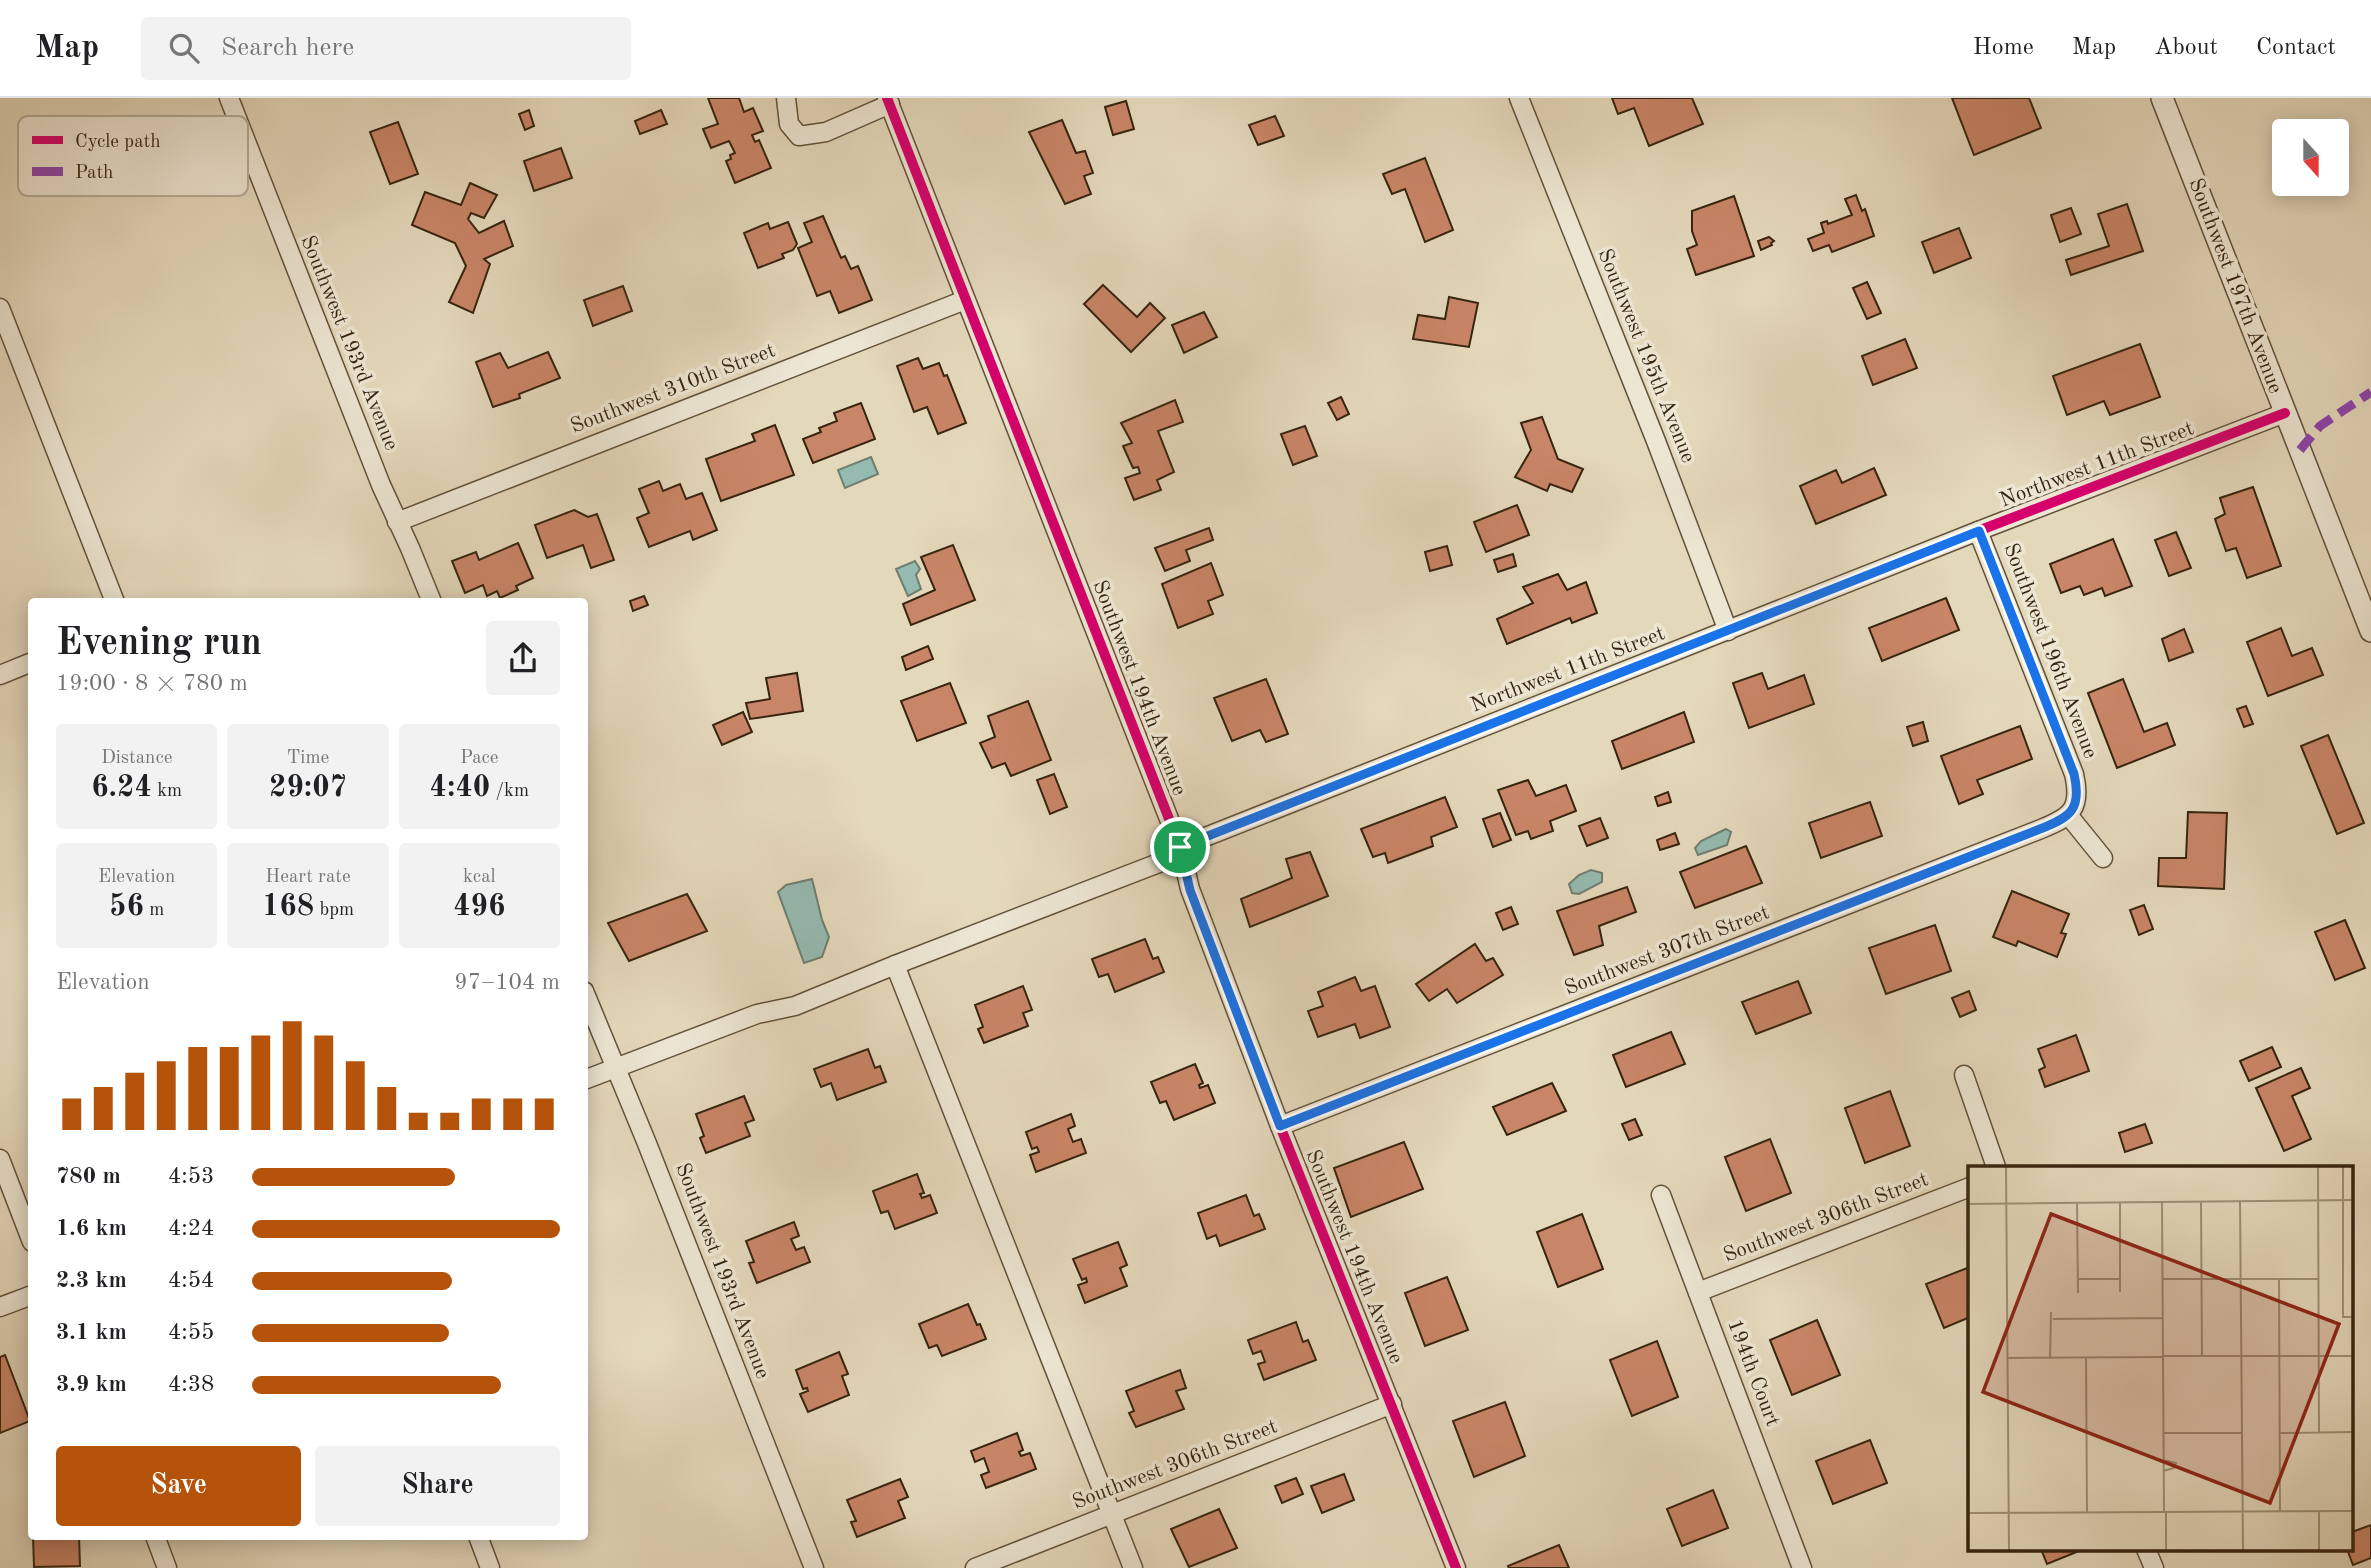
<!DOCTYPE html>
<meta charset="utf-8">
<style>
:root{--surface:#fff;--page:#f2f2f2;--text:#202124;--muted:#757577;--line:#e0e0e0;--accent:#b45309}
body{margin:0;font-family:"Old Standard TT",serif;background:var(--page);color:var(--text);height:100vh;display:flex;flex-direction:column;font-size:26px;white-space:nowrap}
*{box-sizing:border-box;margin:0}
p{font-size:23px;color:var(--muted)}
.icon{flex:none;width:38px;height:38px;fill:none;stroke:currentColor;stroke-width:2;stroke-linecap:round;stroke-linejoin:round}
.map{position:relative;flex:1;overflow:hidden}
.details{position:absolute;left:28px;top:500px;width:560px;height:942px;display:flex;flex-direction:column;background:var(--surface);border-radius:7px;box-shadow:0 4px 18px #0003}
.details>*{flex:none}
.needle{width:46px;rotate:159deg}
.buttons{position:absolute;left:2272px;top:21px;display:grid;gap:14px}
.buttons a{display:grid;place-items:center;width:77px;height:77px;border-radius:7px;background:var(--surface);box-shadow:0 4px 18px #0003;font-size:35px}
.pin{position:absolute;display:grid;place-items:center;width:60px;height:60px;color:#fff;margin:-30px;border:4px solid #fff;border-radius:50%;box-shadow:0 2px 7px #0007}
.round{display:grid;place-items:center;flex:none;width:74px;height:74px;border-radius:7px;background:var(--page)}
.headline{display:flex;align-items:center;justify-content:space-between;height:119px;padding:0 28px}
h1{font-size:38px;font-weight:800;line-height:52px}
.metrics{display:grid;grid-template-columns:repeat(3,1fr);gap:10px;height:119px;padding:7px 28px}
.metrics div{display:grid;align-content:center;border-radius:7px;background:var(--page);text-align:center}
.metrics b{font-size:30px;font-weight:800}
.metrics small{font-size:19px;font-weight:400}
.metrics p{font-size:19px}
.chart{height:196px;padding:14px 28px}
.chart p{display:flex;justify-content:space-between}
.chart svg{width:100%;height:126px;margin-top:7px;stroke:var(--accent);stroke-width:6}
.action{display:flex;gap:14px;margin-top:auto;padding:14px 28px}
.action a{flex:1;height:80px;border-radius:7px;background:var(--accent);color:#fff;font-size:28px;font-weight:800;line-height:80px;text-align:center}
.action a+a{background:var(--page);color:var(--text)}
ul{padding:0 28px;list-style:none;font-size:23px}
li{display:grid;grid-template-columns:112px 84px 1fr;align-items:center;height:52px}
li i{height:18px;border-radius:9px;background:var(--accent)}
header{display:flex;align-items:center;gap:42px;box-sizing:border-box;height:98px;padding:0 35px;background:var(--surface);border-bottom:2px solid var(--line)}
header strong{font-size:33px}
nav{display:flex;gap:38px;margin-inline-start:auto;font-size:24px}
.search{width:490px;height:63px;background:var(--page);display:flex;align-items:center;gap:18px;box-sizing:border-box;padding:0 24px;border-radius:7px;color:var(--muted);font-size:26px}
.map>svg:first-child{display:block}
</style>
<header>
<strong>Map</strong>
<div class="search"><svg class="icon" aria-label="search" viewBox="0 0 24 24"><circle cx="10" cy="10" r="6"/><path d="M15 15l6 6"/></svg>Search here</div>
<nav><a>Home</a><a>Map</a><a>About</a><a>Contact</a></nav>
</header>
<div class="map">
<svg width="2371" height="1470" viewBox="0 0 2371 1470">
<rect width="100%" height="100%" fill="#e4d8bb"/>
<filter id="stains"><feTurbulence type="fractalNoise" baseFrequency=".00286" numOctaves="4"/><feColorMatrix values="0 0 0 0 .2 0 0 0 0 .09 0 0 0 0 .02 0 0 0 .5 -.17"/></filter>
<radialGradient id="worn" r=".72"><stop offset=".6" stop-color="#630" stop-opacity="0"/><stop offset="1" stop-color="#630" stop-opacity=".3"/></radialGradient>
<g fill="#95bab0" stroke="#6f7e70" stroke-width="2">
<polygon points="871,359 878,376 845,390 838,372"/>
<polygon points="915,463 920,471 916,477 921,491 908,498 896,471"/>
<polygon points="1726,731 1731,734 1727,747 1698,757 1695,750 1701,743"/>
<polygon points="1591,772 1602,775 1602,784 1579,796 1572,795 1569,786 1579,777"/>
<polygon points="812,781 822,822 829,839 822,859 804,865 778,794 786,787"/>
</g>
<g fill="#c98567" stroke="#36240f" stroke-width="2">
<polygon points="708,0 739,0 744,14 753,10 763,33 752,37 755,44 759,42 771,70 735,85 726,63 731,61 730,57 735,55 729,43 711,50 703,31 718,26"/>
<polygon points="1612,0 1692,0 1703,26 1649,48 1634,10 1618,16"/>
<polygon points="1952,0 2029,0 2041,30 1974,57"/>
<polygon points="1126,3 1134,31 1113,37 1105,9"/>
<polygon points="529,12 534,28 525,32 519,16"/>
<polygon points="661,12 667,26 640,36 635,23"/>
<polygon points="1275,18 1284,38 1258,47 1249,27"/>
<polygon points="1062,22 1076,55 1085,53 1093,75 1084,78 1091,96 1065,106 1029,34"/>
<polygon points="398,24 418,76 390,86 370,34"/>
<polygon points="561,50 572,80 534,93 524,63"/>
<polygon points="1425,60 1453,132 1425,144 1405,91 1392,96 1383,76"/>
<polygon points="470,85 497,97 484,120 471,115 468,121 479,135 504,123 513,148 484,161 490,166 473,215 449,204 466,168 455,145 412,127 425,94 461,107"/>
<polygon points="1856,97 1862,113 1865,111 1874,138 1832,154 1829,147 1813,153 1808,141 1824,135 1821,125 1827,123 1828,126 1852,117 1845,101"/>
<polygon points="1734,98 1754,158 1696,177 1687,151 1697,147 1692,133 1692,113"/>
<polygon points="2127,106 2143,153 2071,177 2066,162 2109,148 2098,116"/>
<polygon points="2071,110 2081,136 2060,144 2051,117"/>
<polygon points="823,118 841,160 845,158 851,171 858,168 872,202 839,215 830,193 817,198 798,150 812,144 804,125"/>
<polygon points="788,124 797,146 793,152 782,156 784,160 758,170 744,135 768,125 770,131"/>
<polygon points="1959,130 1971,160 1934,175 1922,144"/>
<polygon points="1769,139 1774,143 1771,145 1772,147 1761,152 1758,143"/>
<polygon points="1867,184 1881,215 1867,221 1853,190"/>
<polygon points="1103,187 1137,219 1150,205 1165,220 1131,254 1084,206"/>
<polygon points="623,188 632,213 593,228 584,202"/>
<polygon points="1449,199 1478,205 1469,249 1413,241 1418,217 1445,221"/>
<polygon points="1204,214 1217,239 1184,255 1172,227"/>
<polygon points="1905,241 1917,270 1873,287 1862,258"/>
<polygon points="2140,246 2160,299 2110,317 2104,303 2067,317 2053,278"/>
<polygon points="548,254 560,280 519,296 520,300 493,309 476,264 500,255 508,270"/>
<polygon points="918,260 923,271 939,265 944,278 947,277 966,325 938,336 927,309 914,314 897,268"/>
<polygon points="1341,299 1349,316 1337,322 1328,305"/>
<polygon points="1175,302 1183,324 1158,333 1174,374 1157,382 1161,392 1134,402 1125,380 1140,375 1138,369 1133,370 1123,348 1132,345 1121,325"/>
<polygon points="861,305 875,341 813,365 803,341 821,334 819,330 837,323 834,315"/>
<polygon points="1542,319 1558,361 1583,371 1572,394 1550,386 1547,393 1515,379 1531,352 1521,325"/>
<polygon points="775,327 794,377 721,403 706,361 755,343 752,336"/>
<polygon points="1305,328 1317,358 1293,367 1281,336"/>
<polygon points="1874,370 1886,397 1816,426 1800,388 1836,372 1842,385"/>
<polygon points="659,383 663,393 680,386 686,401 702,395 717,432 693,442 690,433 649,449 637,420 649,415 639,391"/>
<polygon points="2253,389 2281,468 2247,480 2236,450 2226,453 2215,421 2225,416 2220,400"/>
<polygon points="1517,407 1529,437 1486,454 1474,424"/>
<polygon points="574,412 588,419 597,416 614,462 591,470 583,447 547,460 535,427"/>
<polygon points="1209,430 1213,442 1186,452 1190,463 1165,473 1155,450"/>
<polygon points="2176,434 2191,470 2169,478 2155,442"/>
<polygon points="2113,441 2132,488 2105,498 2102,490 2084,497 2080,488 2061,495 2050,466"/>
<polygon points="518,445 533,480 516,488 518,492 500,500 497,493 487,498 483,487 465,495 452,463 476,454 479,462"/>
<polygon points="953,447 975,502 911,527 903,506 935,492 921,459"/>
<polygon points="1447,448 1452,467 1430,473 1425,454"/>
<polygon points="1513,456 1516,468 1498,474 1494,462"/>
<polygon points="1211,465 1223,497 1208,503 1213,516 1178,530 1162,486"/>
<polygon points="1558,476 1567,492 1586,484 1597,515 1572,525 1570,520 1507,546 1497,521 1533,505 1523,489"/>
<polygon points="644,498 648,507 633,513 630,503"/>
<polygon points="1946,500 1959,532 1882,563 1869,530"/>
<polygon points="2281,530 2292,558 2312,550 2323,577 2268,598 2247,544"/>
<polygon points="2184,531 2193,554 2169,563 2162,541"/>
<polygon points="928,548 933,561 906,572 902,559"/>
<polygon points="797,575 803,613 750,621 746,605 770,601 766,580"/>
<polygon points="1762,575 1768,591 1804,577 1814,606 1749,630 1733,585"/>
<polygon points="1266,581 1288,636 1266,644 1260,632 1232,643 1214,600"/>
<polygon points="2123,581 2144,634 2167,625 2175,647 2117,670 2088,595"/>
<polygon points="950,585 966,625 917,643 901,603"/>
<polygon points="1028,603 1051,662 1011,678 1005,665 992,670 980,645 995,639 988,618"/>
<polygon points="2246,608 2253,626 2244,629 2237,611"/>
<polygon points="743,614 752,634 722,647 713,627"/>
<polygon points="1684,614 1694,644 1622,671 1612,643"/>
<polygon points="1923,624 1928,643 1913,648 1907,629"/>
<polygon points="2020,628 2032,661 1977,682 1983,696 1959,706 1941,658"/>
<polygon points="2328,637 2364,725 2337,736 2301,648"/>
<polygon points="1054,676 1067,709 1050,716 1037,682"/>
<polygon points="1528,682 1536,698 1566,687 1576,713 1550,723 1553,733 1531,741 1528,733 1516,737 1498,692"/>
<polygon points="1668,694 1671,704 1658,708 1655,699"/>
<polygon points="1445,699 1457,729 1431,739 1433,748 1388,765 1385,755 1373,759 1361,731"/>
<polygon points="1870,704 1882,738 1821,760 1809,725"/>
<polygon points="2188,714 2227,715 2224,791 2158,788 2159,760 2186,760"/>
<polygon points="1500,715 1511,742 1493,749 1483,721"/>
<polygon points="1600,720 1608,740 1587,748 1579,728"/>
<polygon points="1675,735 1679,746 1660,752 1657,742"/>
<polygon points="1746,748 1762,785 1695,810 1680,774"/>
<polygon points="1310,754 1328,798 1250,829 1241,801 1292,780 1286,761"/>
<polygon points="1627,789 1636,814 1599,828 1603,847 1574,857 1557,813"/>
<polygon points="2012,793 2069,816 2061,835 2066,836 2057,859 2018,843 2016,848 1993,839"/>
<polygon points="687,796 707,833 629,863 608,825"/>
<polygon points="2144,807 2153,831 2139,837 2130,812"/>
<polygon points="1511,809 1518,826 1503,832 1496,815"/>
<polygon points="2345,822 2365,870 2335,882 2315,834"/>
<polygon points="1935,827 1951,873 1886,896 1869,850"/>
<polygon points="1145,841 1153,861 1158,859 1164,874 1115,894 1108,876 1099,879 1092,861"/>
<polygon points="1475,846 1486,863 1493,860 1503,877 1457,905 1447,891 1429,903 1416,886"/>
<polygon points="1355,879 1361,893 1375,888 1390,929 1360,940 1355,926 1318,939 1308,913 1323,908 1318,894"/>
<polygon points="1798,883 1811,915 1756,936 1742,904"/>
<polygon points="1023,888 1032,912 1023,915 1028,928 984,945 978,931 983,929 975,907"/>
<polygon points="1969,893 1976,912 1960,919 1952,900"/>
<polygon points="1671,934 1685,966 1626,989 1613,957"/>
<polygon points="2076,937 2089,973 2045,989 2039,972 2045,969 2038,951"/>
<polygon points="2272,949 2281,969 2249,983 2240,963"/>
<polygon points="868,951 875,970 880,968 886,984 837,1002 831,985 821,989 814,971"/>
<polygon points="1195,966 1203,985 1199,987 1200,990 1208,987 1215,1005 1174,1022 1166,1003 1160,1005 1151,984"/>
<polygon points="2301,970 2310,990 2292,998 2311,1041 2284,1053 2256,990"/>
<polygon points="1552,985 1566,1013 1507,1037 1493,1009"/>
<polygon points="1890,993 1910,1048 1865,1065 1845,1010"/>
<polygon points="744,998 754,1022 745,1025 750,1038 706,1055 700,1040 704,1038 696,1016"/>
<polygon points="1071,1016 1075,1028 1068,1031 1073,1044 1081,1041 1086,1055 1036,1074 1030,1057 1039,1054 1037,1049 1032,1051 1026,1034"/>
<polygon points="1635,1021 1642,1037 1629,1042 1622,1026"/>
<polygon points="2145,1026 2152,1045 2125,1054 2119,1035"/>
<polygon points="1770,1041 1791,1095 1746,1113 1725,1059"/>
<polygon points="1404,1044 1423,1091 1351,1119 1334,1070"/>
<polygon points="917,1076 924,1095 920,1096 922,1100 930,1097 937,1115 895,1131 888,1113 881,1115 873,1093"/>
<polygon points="1246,1097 1254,1118 1259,1116 1265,1131 1220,1148 1216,1137 1207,1141 1198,1115"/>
<polygon points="1582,1116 1603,1171 1558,1189 1537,1134"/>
<polygon points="794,1124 799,1138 791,1141 796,1152 804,1149 810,1164 757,1185 749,1165 754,1164 746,1143"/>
<polygon points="1118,1144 1127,1167 1120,1170 1127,1188 1085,1205 1078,1187 1087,1184 1086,1180 1082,1182 1073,1161"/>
<polygon points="1970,1169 1970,1219 1944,1230 1926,1186"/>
<polygon points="1447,1179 1468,1232 1425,1248 1405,1195"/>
<polygon points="968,1206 977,1227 980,1226 986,1241 942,1258 937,1247 929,1250 919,1226"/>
<polygon points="1817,1222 1840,1277 1792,1297 1770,1242"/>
<polygon points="1296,1224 1303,1244 1308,1242 1316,1262 1264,1282 1258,1266 1265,1264 1261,1253 1253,1256 1248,1242"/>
<polygon points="1657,1243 1678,1299 1632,1318 1610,1262"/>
<polygon points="839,1254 848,1276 842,1278 849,1297 808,1314 800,1296 808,1293 807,1290 803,1291 796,1272"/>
<polygon points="5,1257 30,1323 0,1335 0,1259"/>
<polygon points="1180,1272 1186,1290 1176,1293 1184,1311 1136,1329 1129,1315 1134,1313 1126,1293"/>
<polygon points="1505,1304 1525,1358 1474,1379 1453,1323"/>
<polygon points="1017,1335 1023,1352 1019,1354 1021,1358 1030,1355 1036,1371 986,1390 981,1377 989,1374 984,1360 975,1364 971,1353"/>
<polygon points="1870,1342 1887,1385 1833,1406 1816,1363"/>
<polygon points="1344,1376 1354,1402 1322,1415 1311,1388"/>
<polygon points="1296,1380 1303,1396 1282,1405 1275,1388"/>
<polygon points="900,1381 908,1399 898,1403 905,1420 857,1439 851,1424 856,1423 847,1402"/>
<polygon points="1713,1392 1728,1430 1682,1448 1667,1411"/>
<polygon points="1219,1411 1237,1450 1189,1469 1171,1431"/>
<polygon points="2371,1427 2371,1460 2353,1467 2347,1451 2352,1451 2352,1434"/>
<polygon points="33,1438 79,1438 80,1468 34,1469"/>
<polygon points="1559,1447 1569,1470 1509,1470 1508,1468"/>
<polygon points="2041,1451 2084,1451 2047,1466"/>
</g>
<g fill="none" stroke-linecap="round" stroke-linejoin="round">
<defs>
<g id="minor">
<polyline points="229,0 381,387 410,450 432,504"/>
<polyline points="786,0 789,26 799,38 826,34 890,6"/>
<polyline points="887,0 1180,749 1190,791 1280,1028 1456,1470"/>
<polyline points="1519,0 1656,343 1728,533"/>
<polyline points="0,210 115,504"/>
<polyline points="397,424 965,202"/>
<polyline points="0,577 32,564"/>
<polyline points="2069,718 2103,760"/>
<polyline points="1180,749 1978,433 2285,315"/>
<polyline points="895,867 1133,1470"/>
<polyline points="584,893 646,1043 814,1470"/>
<polyline points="1964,977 1996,1069"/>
<polyline points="584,982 757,916 795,908 895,867 1182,756"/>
<path d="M1280,1028L2041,731C2071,719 2082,711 2074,676L1978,433"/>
<polyline points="0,1061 32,1144"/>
<polyline points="1661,1097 1802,1470"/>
<polyline points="1698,1194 1970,1089"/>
<polyline points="0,1209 32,1197"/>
<polyline points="155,1438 167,1470"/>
<polyline points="478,1438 490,1470"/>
<polyline points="2146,1451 2154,1470"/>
<polyline points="975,1470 1392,1306"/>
</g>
<polyline id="tertiary" points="2162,0 2371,533"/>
</defs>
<use href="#minor" stroke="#62513a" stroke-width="21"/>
<use href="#tertiary" stroke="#62513a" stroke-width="24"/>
<use href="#minor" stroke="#ede6d3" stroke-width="18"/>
<use href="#tertiary" stroke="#ede6d3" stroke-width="21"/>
<polyline stroke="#8e44ad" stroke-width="9" stroke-dasharray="18 9" stroke-linecap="butt" points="2300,352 2320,328 2371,294"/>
<defs>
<g id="cycleway">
<polyline points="887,0 1180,749 1190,791 1280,1028 1456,1470"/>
<polyline points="1180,749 1978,433 2285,315"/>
</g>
</defs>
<use href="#cycleway" stroke="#ede6d3" stroke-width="15"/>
<use href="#cycleway" stroke="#d6006c" stroke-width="10"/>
</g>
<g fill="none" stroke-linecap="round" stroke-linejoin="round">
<defs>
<path id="route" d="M1979,433L2074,676C2082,711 2071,719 2040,731L1280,1028L1190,792L1180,749Z"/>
</defs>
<use href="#route" stroke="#fff" stroke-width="14"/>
<use href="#route" stroke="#1a73e8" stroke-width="9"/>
</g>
<g text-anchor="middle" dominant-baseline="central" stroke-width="7" stroke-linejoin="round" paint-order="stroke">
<g font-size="21" fill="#36240f" stroke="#ede6d3">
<text transform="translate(2235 188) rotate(69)">Southwest 197th Avenue</text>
<text transform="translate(349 245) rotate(68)">Southwest 193rd Avenue</text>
<text transform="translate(1646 258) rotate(68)">Southwest 195th Avenue</text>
<text transform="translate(673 291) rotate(-21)">Southwest 310th Street</text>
<text transform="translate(2097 367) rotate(-21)">Northwest 11th Street</text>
<text transform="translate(2050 553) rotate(69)">Southwest 196th Avenue</text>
<text transform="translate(1568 572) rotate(-21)">Northwest 11th Street</text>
<text transform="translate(1139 590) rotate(69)">Southwest 194th Avenue</text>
<text transform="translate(1667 853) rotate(-21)">Southwest 307th Street</text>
<text transform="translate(1826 1120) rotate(-21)">Southwest 306th Street</text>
<text transform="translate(1354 1159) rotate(68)">Southwest 194th Avenue</text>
<text transform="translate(722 1173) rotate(69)">Southwest 193rd Avenue</text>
<text transform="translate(1753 1275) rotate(69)">194th Court</text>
<text transform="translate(1175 1367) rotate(-21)">Southwest 306th Street</text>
</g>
</g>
<g transform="translate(1968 1068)">
<rect width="385" height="385" fill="#e4d8bb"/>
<path fill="none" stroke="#9e9076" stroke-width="2" d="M38,1L41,384M350,1L351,267M375,1V151H385M233,35L234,190M272,35L275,384M109,36L110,127M194,36L196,345M0,38L385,34M110,113H152M194,113H350M311,113L312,345M152,126V36M85,153L195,152M195,190H385M118,191L119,346M40,192L194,191M82,192L83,146M195,267H273M312,267L385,266M195,294L208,297L206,302L195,305M198,345V384M351,346V384M0,347L385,345"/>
<path fill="#8f2418" fill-opacity="0.15" stroke="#8f2418" stroke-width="3.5" d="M83,48L371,158L302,337L15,226Z"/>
<rect width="385" height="385" fill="none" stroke="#36240f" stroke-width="3.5"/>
</g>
<rect x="18" y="18" width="230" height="80" rx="10" fill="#ede6d3" stroke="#b6ac98" stroke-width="2"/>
<rect x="32" y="38" width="31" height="8" fill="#d6006c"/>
<rect x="32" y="69" width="31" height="9" fill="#8e44ad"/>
<g font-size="19" fill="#36240f">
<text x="75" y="49">Cycle path</text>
<text x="75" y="80">Path</text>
</g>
<rect width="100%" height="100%" filter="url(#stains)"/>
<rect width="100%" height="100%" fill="url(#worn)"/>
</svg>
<div class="buttons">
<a><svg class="needle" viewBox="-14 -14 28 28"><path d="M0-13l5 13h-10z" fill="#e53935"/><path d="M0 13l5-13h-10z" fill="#757577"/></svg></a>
</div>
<div class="pin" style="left:1180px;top:749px;background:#1e9e55"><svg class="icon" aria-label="arrive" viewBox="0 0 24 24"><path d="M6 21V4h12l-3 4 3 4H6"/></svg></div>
<section class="details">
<div class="headline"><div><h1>Evening run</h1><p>19:00 · 8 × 780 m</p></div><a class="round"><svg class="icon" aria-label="share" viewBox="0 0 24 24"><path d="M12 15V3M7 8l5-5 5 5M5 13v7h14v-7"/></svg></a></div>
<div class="metrics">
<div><p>Distance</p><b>6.24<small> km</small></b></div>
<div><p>Time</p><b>29:07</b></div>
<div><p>Pace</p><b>4:40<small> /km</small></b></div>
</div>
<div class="metrics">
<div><p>Elevation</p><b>56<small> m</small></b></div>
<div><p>Heart rate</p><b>168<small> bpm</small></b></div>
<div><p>kcal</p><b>496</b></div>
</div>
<div class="chart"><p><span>Elevation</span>97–104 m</p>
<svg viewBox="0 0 160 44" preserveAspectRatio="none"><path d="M5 44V33M15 44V29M25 44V24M35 44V20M45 44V15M55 44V15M65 44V11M75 44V6M85 44V11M95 44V20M105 44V29M115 44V38M125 44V38M135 44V33M145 44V33M155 44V33"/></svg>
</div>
<ul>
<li><b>780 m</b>4:53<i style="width:66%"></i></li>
<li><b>1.6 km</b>4:24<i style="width:100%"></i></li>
<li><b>2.3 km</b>4:54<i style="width:65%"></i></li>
<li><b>3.1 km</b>4:55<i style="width:64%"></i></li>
<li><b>3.9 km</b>4:38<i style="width:81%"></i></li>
</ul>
<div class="action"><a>Save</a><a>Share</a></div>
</section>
</div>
